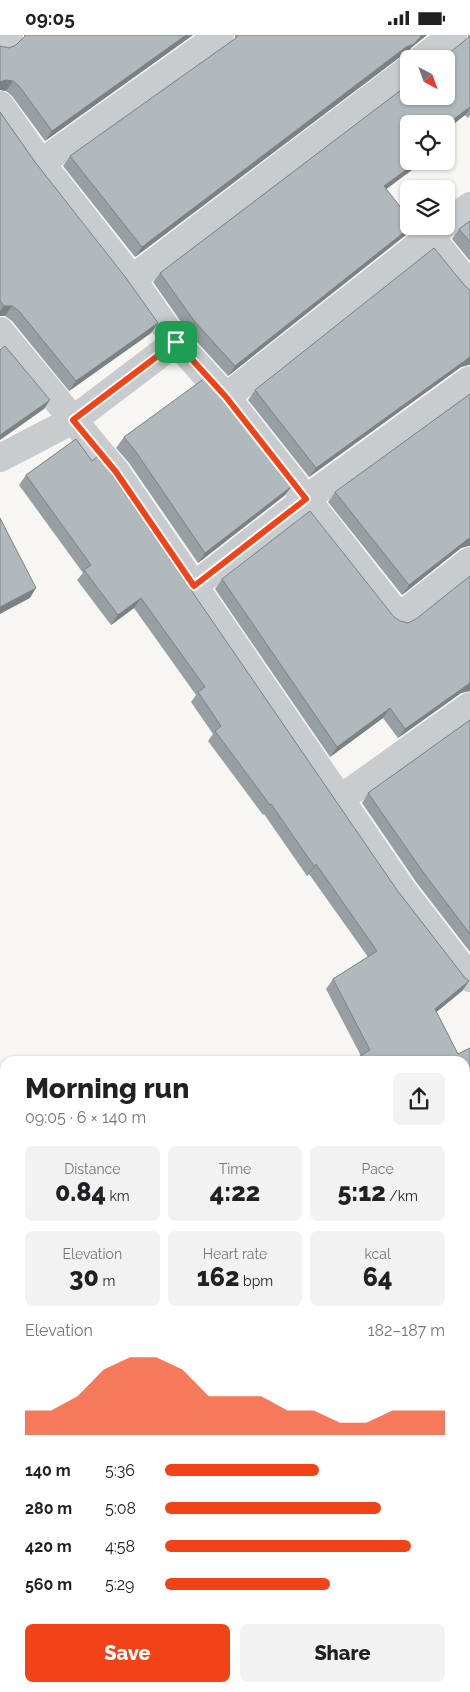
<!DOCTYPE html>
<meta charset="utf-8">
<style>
:root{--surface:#fff;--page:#f2f2f2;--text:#202124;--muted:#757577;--accent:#f24318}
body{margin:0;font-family:Raleway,sans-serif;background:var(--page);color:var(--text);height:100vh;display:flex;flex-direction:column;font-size:19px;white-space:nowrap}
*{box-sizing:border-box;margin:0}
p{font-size:16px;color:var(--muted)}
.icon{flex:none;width:28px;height:28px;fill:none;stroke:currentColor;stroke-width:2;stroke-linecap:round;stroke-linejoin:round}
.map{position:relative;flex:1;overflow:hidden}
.details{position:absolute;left:0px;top:1021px;width:470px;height:636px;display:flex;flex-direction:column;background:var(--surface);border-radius:15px 15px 0 0;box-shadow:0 1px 4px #0004}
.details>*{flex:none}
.needle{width:32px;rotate:139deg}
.buttons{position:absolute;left:400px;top:15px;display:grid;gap:10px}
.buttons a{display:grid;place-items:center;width:55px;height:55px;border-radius:8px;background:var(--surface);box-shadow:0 1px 4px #0004;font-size:25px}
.pin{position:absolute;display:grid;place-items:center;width:42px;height:42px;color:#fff;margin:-21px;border-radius:10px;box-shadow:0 2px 8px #0006}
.round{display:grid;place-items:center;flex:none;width:52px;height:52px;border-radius:8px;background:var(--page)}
.overview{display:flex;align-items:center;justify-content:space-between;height:85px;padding:0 25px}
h1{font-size:28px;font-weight:800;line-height:38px}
.stats{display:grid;grid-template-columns:repeat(3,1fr);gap:8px;height:85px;padding:5px 25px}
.stats div{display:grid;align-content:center;border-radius:8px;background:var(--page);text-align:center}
.stats b{font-size:25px;font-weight:800}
.stats small{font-size:14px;font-weight:400}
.stats p{font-size:14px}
.chart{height:140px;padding:10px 25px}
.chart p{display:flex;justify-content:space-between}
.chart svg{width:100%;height:90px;margin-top:5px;fill:var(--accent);opacity:.7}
.button{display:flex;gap:10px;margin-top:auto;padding:10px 25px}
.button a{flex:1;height:58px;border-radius:8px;background:var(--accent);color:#fff;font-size:20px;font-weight:800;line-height:58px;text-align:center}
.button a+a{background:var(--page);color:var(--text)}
ul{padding:0 25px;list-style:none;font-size:16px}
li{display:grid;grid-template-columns:80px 60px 1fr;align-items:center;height:38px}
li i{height:12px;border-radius:6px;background:var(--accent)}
.status{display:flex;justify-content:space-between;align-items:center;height:35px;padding:0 25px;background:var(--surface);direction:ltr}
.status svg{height:14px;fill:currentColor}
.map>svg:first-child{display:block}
</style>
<div class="status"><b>09:05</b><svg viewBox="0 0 49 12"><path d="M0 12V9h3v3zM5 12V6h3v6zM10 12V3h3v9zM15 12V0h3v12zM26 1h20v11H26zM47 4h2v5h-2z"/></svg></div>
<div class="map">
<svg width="470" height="1657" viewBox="0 0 470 1657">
<rect width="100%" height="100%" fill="#f7f6f3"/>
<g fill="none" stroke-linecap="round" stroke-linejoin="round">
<g stroke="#c9cccf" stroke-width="28">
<polyline points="220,0 41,128 132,244 176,307 226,362 399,582 470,526"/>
<polyline points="0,7 9,0"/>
<polyline points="422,24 453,0"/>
<polyline points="0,70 41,128"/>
<polyline points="446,189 470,171"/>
<polyline points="443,191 430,201 470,251"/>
<polyline points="132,244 409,34"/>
<polyline points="0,296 116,437 403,856 470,943"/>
<polyline points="226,362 430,201"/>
<polyline points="0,423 73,385 176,307"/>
<polyline points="194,551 306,464 470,345"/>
<polyline points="340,764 470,671"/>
<polyline points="465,1286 470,1286"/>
<polyline points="0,1334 5,1333"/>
<polyline points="259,1652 261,1657"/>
</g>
</g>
<g fill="#989fa3">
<polygon points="24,0 193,0 45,106 12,61 6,56 0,55 0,11 9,13 16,10 24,3"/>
<polygon points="235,0 427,0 412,12 407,19 400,22 135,222 63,131 70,121 235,4"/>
<polygon points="468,0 470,0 470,80 468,83 465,80 446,95 446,89 409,126 424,126 386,154 407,199 228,341 188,297 153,247 160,238 468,4"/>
<polygon points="0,77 35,127 158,288 151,298 69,356 12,286 5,281 0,281"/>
<polygon points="470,186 470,226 452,204 459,194"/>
<polygon points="465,251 468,330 461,332 309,442 248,365 255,355"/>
<polygon points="470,359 470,511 468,511 461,513 402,560 328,467 335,457"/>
<polygon points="124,402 292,451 284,461 198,528 129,428 116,413"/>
<polygon points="76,404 92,426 98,421 110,437 397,855 465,943 469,946 462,956 436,977 458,1019 470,1013 470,1068 465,1071 465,1026 352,1026 361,1021 326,954 333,944 368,922 309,839 307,841 264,779 263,780 208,706 213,699 191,667 196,660 134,573 111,590 77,545 83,538 19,450 26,440"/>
<polygon points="470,541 470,656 461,658 398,703 383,683 330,722 215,554 222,544 394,582 400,586 408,588 416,584"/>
<polygon points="470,685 470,917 416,847 362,768 368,758"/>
<polygon points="468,1520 470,1657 301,1657 300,1652 465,1652"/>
</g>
<g fill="#7c8284">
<polygon points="186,0 193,0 45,106 52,96"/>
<polygon points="422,0 427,0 412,12 407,19 400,22 135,222 142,212"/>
<polygon points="6,45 13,46 6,56 0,55 0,47"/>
<polygon points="470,72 470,73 465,80 446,95 446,90"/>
<polygon points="418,126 424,126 377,161 384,151"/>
<polygon points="412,191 413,191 407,199 228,341 235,331"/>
<polygon points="4,271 12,271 5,281 0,281 0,276"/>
<polygon points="158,288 151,298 69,356 76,346"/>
<polygon points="468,322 470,322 470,330 468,330 461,332 309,442 316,433"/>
<polygon points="50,365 44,374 0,405 0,400"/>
<polygon points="292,451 284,461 198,528 205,518"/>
<polygon points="470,503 470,511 468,511 461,513 402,560 409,550 468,504"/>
<polygon points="36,553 30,563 0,579 0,572"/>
<polygon points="141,563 134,573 111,590 118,580"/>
<polygon points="468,648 470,648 470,656 461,658 398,703 405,694"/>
<polygon points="390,673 383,683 330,722 337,712"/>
<polygon points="316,829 309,839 307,841 314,831"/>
<polygon points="469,946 462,956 428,984 435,974"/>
<polygon points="470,1062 470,1068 465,1071 465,1064"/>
<polygon points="470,1261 470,1271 465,1271 465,1262"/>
<polygon points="470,1512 470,1520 465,1521 466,1513"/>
<polygon points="319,1653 317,1657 308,1657 310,1655"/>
</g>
<g fill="#b1b9bd" stroke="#7c8284">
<polygon points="26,0 186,0 52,96 19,51 13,46 6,45 0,47 0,11 9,13 16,10"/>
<polygon points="238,0 422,0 414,9 406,12 142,212 70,121 236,3"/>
<polygon points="469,2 470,2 470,72 446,90 446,89 409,89 409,126 418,126 384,151 409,183 409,191 412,191 235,331 195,287 160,238 409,49 409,61 446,61 446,24 442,24"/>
<polygon points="0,77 35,127 126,243 158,288 76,346 19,276 12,271 4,271 0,266"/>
<polygon points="470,186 470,207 459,194"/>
<polygon points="434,213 465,251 470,255 470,322 316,433 255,355"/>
<polygon points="5,311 50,365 0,400 0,315"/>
<polygon points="205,343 222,361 292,451 205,518 136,417 124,402"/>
<polygon points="470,359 470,503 468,504 409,550 335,457"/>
<polygon points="76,404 92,426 98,421 110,437 397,855 465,943 469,946 435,974 458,1019 470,1013 470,1062 465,1064 465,1026 352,1026 370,1015 333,944 377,916 316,829 314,831 271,769 270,770 215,696 221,691 198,657 205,652 141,563 118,580 84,535 91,530 26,440"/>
<polygon points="310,476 394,582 400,586 408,588 416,584 470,541 470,648 405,694 390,673 337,712 222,544"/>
<polygon points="0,483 36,553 0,572"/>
<polygon points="470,685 470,899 423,837 368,758"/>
<polygon points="465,1116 468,1123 470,1122 470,1261 465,1262"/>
<polygon points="465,1290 470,1290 470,1512 466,1513 470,1531 470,1657 320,1657 319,1653 310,1655 309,1652 465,1652"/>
<polygon points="0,1339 5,1340 5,1652 235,1652 237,1657 0,1657"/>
<polygon points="248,1652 252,1652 256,1657 238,1657"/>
</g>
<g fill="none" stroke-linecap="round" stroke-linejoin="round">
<defs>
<polygon id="route" points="176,307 226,362 306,464 194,551 116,437 73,385"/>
</defs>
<use href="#route" stroke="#fff" stroke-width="10"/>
<use href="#route" stroke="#f24318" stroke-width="6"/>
</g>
</svg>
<div class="buttons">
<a><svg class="needle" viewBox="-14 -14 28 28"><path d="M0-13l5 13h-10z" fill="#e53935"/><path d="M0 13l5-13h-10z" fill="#757577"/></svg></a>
<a><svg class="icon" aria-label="locate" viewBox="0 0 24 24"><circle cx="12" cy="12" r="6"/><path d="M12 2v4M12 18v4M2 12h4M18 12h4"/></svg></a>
<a><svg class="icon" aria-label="layers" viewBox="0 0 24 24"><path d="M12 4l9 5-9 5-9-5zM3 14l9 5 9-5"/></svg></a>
</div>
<div class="pin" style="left:176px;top:307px;background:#1e9e55"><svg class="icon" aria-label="arrive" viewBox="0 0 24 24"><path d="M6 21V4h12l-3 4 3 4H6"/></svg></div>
<section class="details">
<div class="overview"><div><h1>Morning run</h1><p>09:05 · 6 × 140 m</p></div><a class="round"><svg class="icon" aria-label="share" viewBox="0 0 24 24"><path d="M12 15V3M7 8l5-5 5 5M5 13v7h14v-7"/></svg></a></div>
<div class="stats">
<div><p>Distance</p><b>0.84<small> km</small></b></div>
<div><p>Time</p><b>4:22</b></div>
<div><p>Pace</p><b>5:12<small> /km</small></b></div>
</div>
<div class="stats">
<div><p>Elevation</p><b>30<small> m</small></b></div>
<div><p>Heart rate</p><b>162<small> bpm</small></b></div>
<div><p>kcal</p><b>64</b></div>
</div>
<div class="chart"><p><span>Elevation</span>182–187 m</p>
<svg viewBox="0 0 160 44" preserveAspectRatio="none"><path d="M0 44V32L10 32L20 25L30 12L40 6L50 6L60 12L70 25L80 25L90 25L100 32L110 32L120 38L130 38L140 32L150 32L160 32V44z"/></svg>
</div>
<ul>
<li><b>140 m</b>5:36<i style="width:55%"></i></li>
<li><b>280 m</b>5:08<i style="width:77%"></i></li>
<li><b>420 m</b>4:58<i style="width:88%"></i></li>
<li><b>560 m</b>5:29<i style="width:59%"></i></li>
</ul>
<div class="button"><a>Save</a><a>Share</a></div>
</section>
</div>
